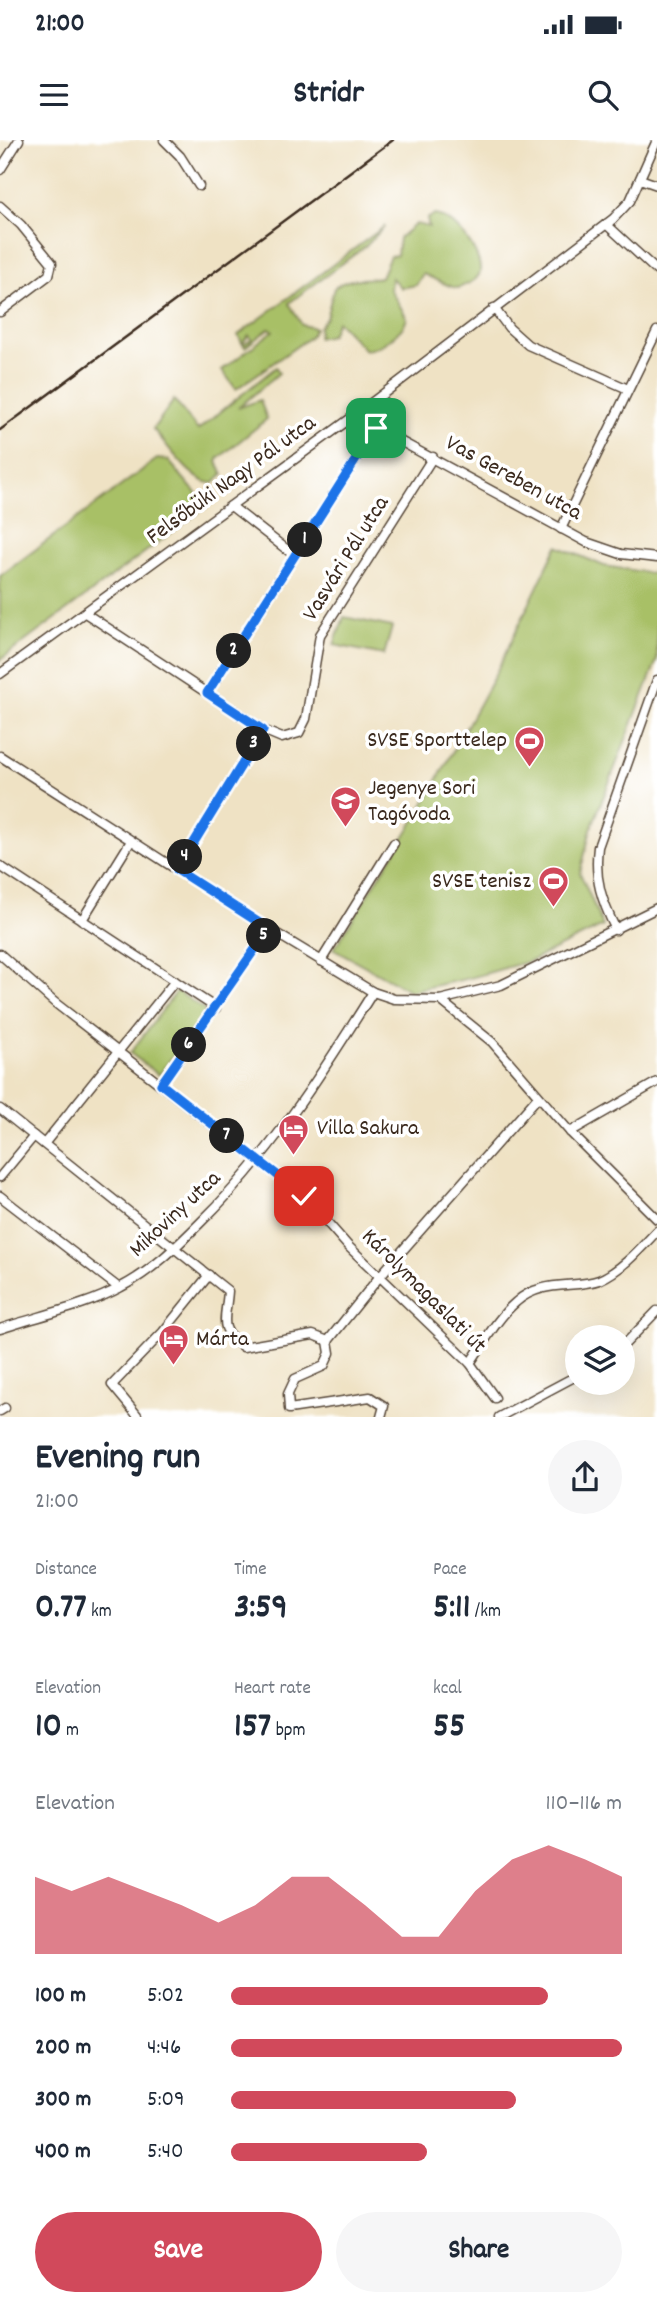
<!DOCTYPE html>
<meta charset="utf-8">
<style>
:root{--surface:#fff;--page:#f6f6f7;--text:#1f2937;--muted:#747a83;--accent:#d1495b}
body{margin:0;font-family:Dekko,sans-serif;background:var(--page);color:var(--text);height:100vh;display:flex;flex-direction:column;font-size:26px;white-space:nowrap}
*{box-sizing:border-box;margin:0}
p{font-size:23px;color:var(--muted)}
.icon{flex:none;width:38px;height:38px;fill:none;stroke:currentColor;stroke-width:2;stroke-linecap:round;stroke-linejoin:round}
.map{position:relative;height:1277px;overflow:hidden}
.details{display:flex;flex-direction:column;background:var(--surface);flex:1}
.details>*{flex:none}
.tools{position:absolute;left:565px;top:1185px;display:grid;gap:14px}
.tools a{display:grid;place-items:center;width:70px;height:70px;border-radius:50%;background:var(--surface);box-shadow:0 7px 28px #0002;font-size:35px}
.pin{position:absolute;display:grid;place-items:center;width:60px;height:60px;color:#fff;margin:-30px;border-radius:14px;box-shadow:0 4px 10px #0006}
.km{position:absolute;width:35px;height:35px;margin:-18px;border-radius:50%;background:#222;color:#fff;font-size:19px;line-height:35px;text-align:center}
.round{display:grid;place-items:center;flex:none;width:74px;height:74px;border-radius:37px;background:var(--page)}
.headline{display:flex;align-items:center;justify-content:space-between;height:119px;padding:0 35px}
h1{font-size:38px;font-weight:700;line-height:52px}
.figures{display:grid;grid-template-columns:repeat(3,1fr);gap:10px;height:119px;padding:7px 35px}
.figures div{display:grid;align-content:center}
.figures b{font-size:35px;font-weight:700}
.figures small{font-size:19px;font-weight:400}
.figures p{font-size:19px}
.chart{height:196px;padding:14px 35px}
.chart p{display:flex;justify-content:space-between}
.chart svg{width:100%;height:126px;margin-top:7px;fill:var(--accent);opacity:.7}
.primary-button{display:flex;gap:14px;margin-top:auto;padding:14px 35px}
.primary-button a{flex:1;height:80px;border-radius:42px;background:var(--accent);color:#fff;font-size:28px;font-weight:700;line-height:80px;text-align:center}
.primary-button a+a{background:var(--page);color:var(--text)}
ul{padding:0 35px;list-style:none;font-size:23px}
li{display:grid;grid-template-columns:112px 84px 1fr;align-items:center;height:52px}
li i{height:18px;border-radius:9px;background:var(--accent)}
.status{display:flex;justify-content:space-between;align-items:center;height:49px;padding:0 35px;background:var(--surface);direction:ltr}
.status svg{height:19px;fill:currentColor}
header{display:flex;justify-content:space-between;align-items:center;height:91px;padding:0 35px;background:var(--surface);font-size:32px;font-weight:700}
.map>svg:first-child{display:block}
</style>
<div class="status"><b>21:00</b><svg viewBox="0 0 49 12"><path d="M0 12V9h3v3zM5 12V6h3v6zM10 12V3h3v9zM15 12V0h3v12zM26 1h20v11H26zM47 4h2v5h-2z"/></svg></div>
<header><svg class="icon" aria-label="menu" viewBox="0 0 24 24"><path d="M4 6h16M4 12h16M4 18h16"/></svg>Stridr<svg class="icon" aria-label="search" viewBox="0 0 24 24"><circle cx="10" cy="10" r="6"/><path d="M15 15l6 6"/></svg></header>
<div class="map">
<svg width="657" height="1277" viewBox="0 0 657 1277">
<rect width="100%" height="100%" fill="#fff"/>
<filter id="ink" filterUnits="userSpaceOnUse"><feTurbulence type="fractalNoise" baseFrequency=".0143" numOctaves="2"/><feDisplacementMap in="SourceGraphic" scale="14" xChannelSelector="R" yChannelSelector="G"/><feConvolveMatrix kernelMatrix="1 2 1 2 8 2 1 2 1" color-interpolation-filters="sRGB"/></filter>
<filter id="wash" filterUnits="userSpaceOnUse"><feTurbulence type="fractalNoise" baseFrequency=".00686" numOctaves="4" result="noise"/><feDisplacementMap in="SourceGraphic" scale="28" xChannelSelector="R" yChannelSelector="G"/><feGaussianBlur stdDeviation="1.57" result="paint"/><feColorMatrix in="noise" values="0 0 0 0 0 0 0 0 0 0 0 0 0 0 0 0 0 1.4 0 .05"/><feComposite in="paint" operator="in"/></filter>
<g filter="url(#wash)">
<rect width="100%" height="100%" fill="#efe2c4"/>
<g fill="#a8c066" stroke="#727542" stroke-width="2">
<path d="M434,75C453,76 482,112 480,132C478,141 465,145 458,148C449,148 434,138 423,134L416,145L401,148L391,137L390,149L407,178C404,192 380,209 365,210L337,181L331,195L318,198L319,187L326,178L334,148C352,135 365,141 381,137L390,116L397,115L399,98L416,84L429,87L427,79Z"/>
<polygon points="385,86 367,105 289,163 302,185 315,188 310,197 236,249 222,230 273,191 270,188 245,207 243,204 252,199 249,195 242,203 238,195"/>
<path d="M276,227L279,233L238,268L260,260L267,279L219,318L217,322L223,334L214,343C194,346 166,303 153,289L174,260L198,290Z"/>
<polygon points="157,319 168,320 207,366 0,520 0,436"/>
<polygon points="557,406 604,426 657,434 657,520 591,689 580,733 603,786 533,820 470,838 410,851 334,809 418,675 496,533"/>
<polygon points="344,477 392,487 384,515 334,505"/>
<polygon points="177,851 206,871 159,935 130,913"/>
</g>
</g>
<g filter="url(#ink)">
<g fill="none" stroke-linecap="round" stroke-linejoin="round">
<defs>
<g id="street">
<polyline points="164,0 180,16 199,46"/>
<polyline points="0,30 19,0"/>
<polyline points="640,39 657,45"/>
<polyline points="0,66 21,85 52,123 49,135 0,172"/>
<polyline points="606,84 657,131"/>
<polyline points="494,168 509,188 528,205 628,249"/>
<polyline points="358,273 376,288 586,402 621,414 657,418"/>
<polyline points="231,366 295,416"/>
<polyline points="561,389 657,191"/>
<polyline points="85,473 263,590"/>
<polyline points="0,534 358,273 613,79 630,61 657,0"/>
<polyline points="207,553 376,288"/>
<polyline points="0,616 269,789 373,852 394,859 440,860 501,845 657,768"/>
<polyline points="0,726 216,868"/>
<polyline points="177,730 263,590 282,598 299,593 306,579 320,495 433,317"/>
<polyline points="82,780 131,701"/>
<path d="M616,790C602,761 594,740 598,707L657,540"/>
<polyline points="0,814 54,862 304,1056 348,1106 470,1223 495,1258"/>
<polyline points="321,821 394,703"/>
<polyline points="440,860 492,902 570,992 657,1079"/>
<polyline points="161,944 269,789"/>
<path d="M0,969L228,1151C226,1180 217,1188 243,1207L313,1195L328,1201L330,1213L324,1226L295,1239L288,1254L289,1269L370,1257L384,1266L381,1277"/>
<polyline points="570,992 657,942"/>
<polyline points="44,1004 175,841"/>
<polyline points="0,1037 34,996"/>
<polyline points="0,1056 119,1148"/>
<path d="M0,1189C38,1176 87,1166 121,1147C152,1131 176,1107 200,1083C270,1015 321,935 373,852"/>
<polyline points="328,1201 380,1136 538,957"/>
<polyline points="623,1206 657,1171"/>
<path d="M470,1223C484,1203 497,1178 516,1162C542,1139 573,1149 599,1140C622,1130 640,1109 657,1091"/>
<polyline points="0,1271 5,1268"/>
<polyline points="137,1275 112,1245 163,1192 209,1135"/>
<polyline points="499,1277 578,1235"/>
</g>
</defs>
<use href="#street" stroke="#564637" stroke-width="11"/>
<use href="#street" stroke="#fff" stroke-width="8"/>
<polyline stroke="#3b2a1e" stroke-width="2.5" points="0,290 393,0"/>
</g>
</g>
<g fill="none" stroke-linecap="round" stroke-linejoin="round" filter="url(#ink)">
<defs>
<polyline id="route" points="304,1056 161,944 269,789 177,730 263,590 207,553 376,288"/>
</defs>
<use href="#route" stroke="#fff" stroke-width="14"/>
<use href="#route" stroke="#1a73e8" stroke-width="9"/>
</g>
<defs>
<symbol id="stadium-pin" viewBox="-11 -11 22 30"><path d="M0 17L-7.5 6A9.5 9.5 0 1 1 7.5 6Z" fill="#d1495b" stroke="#fff"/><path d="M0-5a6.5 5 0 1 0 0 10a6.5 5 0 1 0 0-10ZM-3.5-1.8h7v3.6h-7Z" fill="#fff"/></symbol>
<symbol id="school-pin" viewBox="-11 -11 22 30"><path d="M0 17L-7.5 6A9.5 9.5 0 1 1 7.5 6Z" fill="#d1495b" stroke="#fff"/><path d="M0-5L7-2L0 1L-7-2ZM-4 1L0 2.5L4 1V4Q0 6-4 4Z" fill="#fff"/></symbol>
<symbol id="hotel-pin" viewBox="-11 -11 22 30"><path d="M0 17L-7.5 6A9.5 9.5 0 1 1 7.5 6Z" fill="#d1495b" stroke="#fff"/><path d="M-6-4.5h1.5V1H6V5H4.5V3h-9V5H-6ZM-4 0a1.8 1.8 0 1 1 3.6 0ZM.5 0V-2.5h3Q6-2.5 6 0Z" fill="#fff"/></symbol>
</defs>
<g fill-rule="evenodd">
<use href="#stadium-pin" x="512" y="584" width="35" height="47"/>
<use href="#school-pin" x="328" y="644" width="35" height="47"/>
<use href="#stadium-pin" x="536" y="724" width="35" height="47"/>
<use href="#hotel-pin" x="276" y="972" width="35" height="47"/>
<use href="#hotel-pin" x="156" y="1182" width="35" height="47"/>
</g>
<g text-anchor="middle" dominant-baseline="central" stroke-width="7" stroke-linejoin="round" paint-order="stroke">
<g font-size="23" fill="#3b2a1e" stroke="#fff">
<text transform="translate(513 339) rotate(29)">Vas Gereben utca</text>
<text transform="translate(232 341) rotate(-36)">Felsőbüki Nagy Pál utca</text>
<text transform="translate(347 419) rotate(-58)">Vasvári Pál utca</text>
<text transform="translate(176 1075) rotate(-43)">Mikoviny utca</text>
<text transform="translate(423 1152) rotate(45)">Károlymagaslati út</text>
</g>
<g font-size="23" fill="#3b2a1e" stroke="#fff" text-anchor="start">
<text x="507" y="601" text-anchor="end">SVSE Sporttelep</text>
<text x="368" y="649">Jegenye Sori<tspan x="368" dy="26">Tagóvoda</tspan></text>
<text x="531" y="742" text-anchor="end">SVSE tenisz</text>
<text x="317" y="989">Villa Sakura</text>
<text x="196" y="1200">Márta</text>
</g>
</g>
</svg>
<div class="tools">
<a><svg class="icon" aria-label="layers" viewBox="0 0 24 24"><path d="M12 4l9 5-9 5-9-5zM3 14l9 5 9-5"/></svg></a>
</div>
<div class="pin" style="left:376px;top:288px;background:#1e9e55"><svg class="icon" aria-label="arrive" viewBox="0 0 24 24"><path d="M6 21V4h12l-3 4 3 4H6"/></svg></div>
<div class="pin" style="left:304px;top:1056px;background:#d93025"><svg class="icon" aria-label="check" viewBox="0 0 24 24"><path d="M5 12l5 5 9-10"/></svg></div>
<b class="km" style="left:305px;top:400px">1</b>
<b class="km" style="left:234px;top:511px">2</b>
<b class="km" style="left:254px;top:604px">3</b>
<b class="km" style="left:185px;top:717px">4</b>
<b class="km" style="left:264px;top:796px">5</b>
<b class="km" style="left:189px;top:905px">6</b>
<b class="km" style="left:227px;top:996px">7</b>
</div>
<section class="details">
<div class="headline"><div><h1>Evening run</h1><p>21:00</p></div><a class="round"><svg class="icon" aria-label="share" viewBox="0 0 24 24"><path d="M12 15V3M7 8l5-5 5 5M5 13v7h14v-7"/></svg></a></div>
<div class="figures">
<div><p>Distance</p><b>0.77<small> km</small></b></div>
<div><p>Time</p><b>3:59</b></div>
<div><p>Pace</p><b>5:11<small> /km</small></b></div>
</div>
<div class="figures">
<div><p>Elevation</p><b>10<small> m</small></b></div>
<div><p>Heart rate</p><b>157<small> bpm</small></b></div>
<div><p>kcal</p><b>55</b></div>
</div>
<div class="chart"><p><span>Elevation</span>110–116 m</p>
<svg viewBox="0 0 160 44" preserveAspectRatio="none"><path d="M0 44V17L10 22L20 17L30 22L40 27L50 33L60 27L70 17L80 17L90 27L100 38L110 38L120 22L130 11L140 6L150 11L160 17V44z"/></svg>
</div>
<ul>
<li><b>100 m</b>5:02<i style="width:81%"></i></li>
<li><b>200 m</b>4:46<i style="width:100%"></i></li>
<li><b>300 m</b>5:09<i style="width:73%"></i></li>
<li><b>400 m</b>5:40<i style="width:50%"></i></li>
</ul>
<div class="primary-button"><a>Save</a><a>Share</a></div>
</section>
